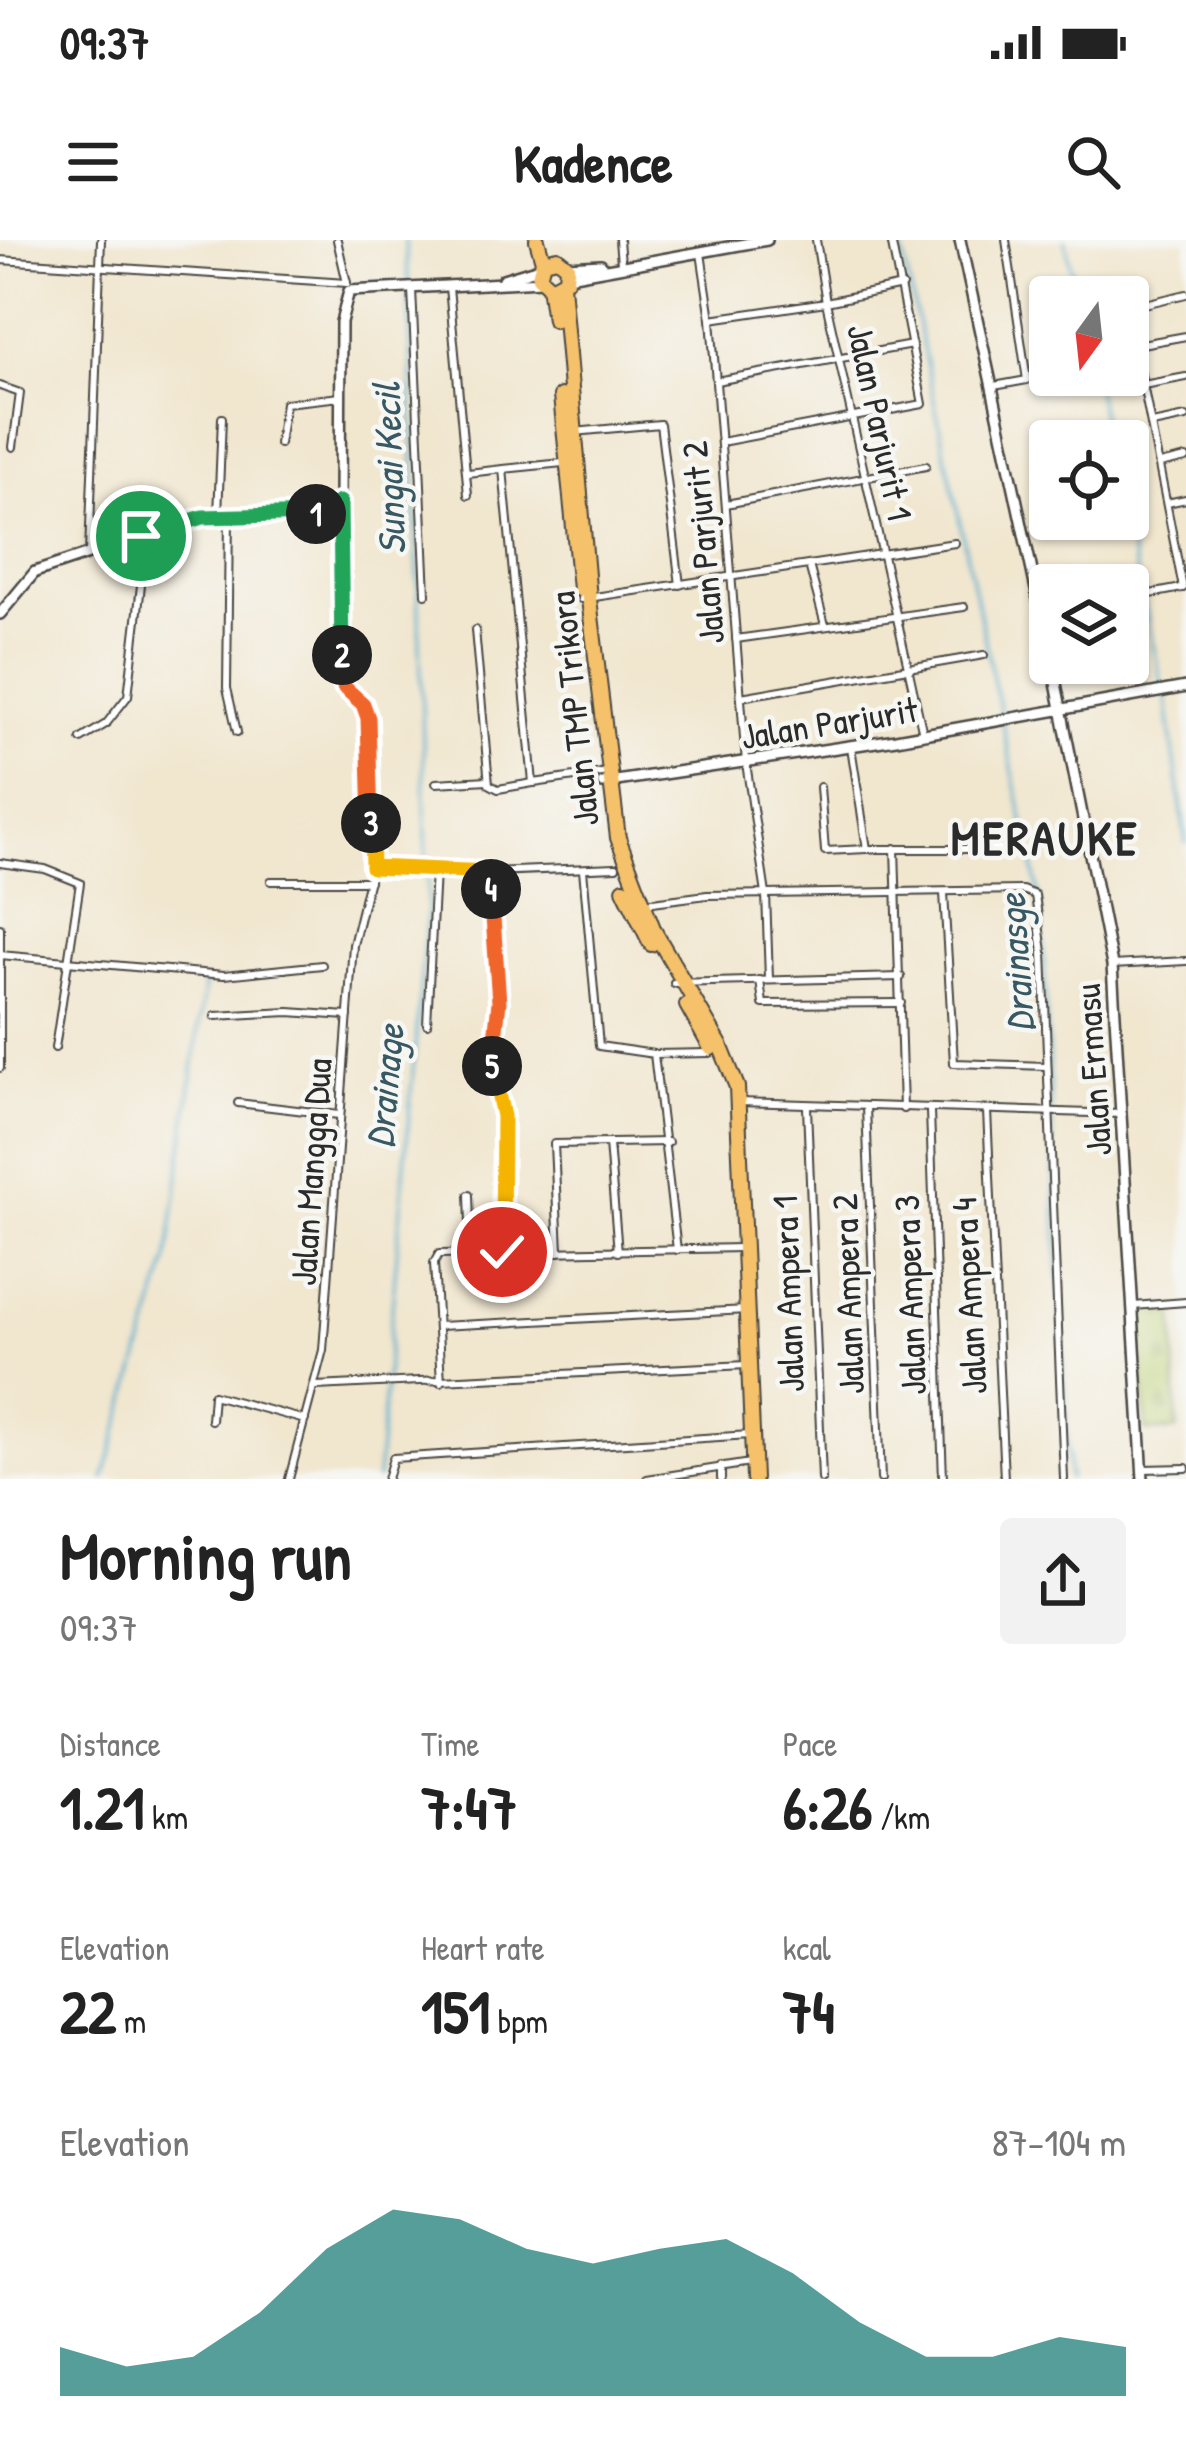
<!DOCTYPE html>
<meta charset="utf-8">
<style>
:root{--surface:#fff;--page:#f2f2f2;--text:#222;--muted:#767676;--accent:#0f766e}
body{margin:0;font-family:"Patrick Hand",sans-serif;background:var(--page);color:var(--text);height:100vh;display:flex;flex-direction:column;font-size:45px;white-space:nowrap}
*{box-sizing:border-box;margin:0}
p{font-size:39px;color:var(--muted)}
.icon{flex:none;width:66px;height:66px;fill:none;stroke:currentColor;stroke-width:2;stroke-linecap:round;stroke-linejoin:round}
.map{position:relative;height:1239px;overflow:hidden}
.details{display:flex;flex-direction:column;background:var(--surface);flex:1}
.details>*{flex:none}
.needle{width:78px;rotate:195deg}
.tools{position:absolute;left:1029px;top:36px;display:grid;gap:24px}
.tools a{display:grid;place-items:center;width:120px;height:120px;border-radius:12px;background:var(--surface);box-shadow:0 3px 9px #0004;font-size:60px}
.pin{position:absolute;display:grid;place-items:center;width:102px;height:102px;color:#fff;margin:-51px;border:6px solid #fff;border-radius:50%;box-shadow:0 3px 12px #0007}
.km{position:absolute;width:60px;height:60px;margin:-30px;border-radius:50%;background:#222;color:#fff;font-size:33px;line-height:60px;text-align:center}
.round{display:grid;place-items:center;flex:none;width:126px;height:126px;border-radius:12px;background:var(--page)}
.summary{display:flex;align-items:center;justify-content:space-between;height:204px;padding:0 60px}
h1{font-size:66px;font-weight:700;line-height:90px}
.stats{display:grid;grid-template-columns:repeat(3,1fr);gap:18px;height:204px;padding:12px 60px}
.stats div{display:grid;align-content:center}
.stats b{font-size:60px;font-weight:700}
.stats small{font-size:33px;font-weight:400}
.stats p{font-size:33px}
.chart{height:336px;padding:24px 60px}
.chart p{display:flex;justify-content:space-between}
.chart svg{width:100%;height:216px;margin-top:12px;fill:var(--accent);opacity:.7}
.status{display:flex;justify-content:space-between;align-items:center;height:84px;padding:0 60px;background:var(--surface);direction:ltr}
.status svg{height:33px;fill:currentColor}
header{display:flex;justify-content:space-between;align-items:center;height:156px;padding:0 60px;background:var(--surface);font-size:54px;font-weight:700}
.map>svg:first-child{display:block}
</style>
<div class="status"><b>09:37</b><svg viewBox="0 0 49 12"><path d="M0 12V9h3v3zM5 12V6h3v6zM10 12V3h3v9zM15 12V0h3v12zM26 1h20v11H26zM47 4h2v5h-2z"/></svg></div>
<header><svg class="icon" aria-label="menu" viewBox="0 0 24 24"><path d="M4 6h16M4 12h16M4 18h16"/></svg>Kadence<svg class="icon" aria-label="search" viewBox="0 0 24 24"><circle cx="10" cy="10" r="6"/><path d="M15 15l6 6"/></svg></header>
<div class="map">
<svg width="1186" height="1239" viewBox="0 0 1186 1239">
<defs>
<pattern id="cemetery-stones" width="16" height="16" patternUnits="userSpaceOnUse" patternTransform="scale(3)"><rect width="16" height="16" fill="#bcd073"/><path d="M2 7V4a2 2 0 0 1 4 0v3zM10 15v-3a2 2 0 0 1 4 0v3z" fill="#a2b364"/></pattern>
</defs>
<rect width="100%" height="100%" fill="#f6f6f2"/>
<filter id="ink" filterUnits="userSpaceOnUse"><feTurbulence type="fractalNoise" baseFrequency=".00833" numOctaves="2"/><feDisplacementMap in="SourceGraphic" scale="24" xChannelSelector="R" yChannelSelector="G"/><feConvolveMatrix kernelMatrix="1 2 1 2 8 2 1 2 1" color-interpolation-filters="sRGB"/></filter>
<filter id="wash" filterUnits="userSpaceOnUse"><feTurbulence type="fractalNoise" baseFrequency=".004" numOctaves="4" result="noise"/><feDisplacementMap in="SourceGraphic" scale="48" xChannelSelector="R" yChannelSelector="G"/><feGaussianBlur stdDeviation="2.7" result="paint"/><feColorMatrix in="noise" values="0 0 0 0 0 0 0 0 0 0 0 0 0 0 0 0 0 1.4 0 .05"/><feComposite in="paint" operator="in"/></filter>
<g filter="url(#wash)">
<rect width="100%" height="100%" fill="#f1e6ce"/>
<polygon fill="url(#cemetery-stones)" stroke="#747e4f" stroke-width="3" points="1174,1068 1177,1190 1146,1191 1140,1069"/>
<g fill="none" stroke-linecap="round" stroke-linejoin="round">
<g stroke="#4fabcd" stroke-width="3">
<polyline points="405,0 409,46"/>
<polyline points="900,0 1041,664 1069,1239"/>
<polyline points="1065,0 1078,57"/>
<polyline points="1093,135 1107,201"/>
<polyline points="1124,279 1163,447"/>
<polyline points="1166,456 1186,603"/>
<polyline points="104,1239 168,1020 205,740"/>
<polyline points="377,1239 428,661 409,56"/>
</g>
</g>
</g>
<g filter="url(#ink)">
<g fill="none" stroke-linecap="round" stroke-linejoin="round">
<defs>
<g id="minor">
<polyline points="337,0 347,43"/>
<polyline points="619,0 621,23"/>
<polyline points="816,0 826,62 902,46"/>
<polyline points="701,13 711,79 826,62 923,494"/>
<polyline points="0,20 347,43"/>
<polyline points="449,47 468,255"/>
<polyline points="412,49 426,354"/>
<polyline points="711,79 746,523 766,654 769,739"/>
<polyline points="1136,105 1186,96"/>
<polyline points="716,141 912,105"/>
<polyline points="1143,145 1186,137"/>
<polyline points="0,146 20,153 13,207"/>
<polyline points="994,146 1027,140 1006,0"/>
<polyline points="1152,184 1186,177"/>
<polyline points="574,192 660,184 680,345"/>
<polyline points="721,202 923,164 891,0"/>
<polyline points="279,204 285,163 341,157"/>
<polyline points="1160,224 1186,218"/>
<polyline points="468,233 503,229"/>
<polyline points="1167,263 1186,259"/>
<polyline points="726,264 926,226"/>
<polyline points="218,275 222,178"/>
<polyline points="229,276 227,448 237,492"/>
<polyline points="89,314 101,0"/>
<polyline points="809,325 825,385"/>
<polyline points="1183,348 1128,68 1186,54"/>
<polyline points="1150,354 1182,348"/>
<polyline points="581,359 955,303"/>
<polyline points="475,390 489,544 498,549 533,543 503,229 563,223"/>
<polyline points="736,399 964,367"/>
<polyline points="741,457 984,415"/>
<polyline points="81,499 106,484 128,456 147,294"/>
<polyline points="851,507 867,609 1018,609"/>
<polyline points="436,543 488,540"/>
<polyline points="534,543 602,533"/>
<polyline points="820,547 825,611 867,609"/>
<polyline points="895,608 903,869"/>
<polyline points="0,623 45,629 80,643 55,808"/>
<polyline points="372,627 467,633 616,627"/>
<polyline points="583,629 599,806 654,814 710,813"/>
<polyline points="490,632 499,762 492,829 503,876 502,1012"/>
<polyline points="271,641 369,641"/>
<polyline points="944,653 954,823 1046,826"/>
<polyline points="645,663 707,655 1022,650 1035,655 1043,712 1064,1239"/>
<polyline points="0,688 0,828"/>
<polyline points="0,715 224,735 322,725"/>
<polyline points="1112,725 1186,721"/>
<polyline points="760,740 763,764 901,763"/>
<polyline points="674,743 901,737"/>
<polyline points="215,776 289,772 348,776"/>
<polyline points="427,784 435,631"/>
<polyline points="654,814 677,1010"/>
<polyline points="740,862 1123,874"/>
<polyline points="238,863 339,875"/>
<polyline points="807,867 822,1239"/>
<polyline points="866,867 881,1239"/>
<polyline points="930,871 943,1239"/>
<polyline points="987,871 1004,1239"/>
<polyline points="609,904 618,1012"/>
<polyline points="469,955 471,1012"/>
<polyline points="559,1012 554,904 668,902"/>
<polyline points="1133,1066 1186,1062"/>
<polyline points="439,1086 747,1070"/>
<polyline points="441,1142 434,1023 439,1014 741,1008"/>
<polyline points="316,1146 747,1125"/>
<polyline points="211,1180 213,1155 305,1180"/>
<polyline points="721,1226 721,1239"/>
<polyline points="1143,1229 1186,1228"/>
<polyline points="289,1239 323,1110 353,705 372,627 368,478 342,439 340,263"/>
<polyline points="387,1239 393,1218 750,1195"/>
<polyline points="647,1239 750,1223"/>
</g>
<g id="tertiary">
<polyline points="960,0 1050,414"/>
<polyline points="567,26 601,24"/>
<polyline points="568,36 767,0"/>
<polyline points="503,39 539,28"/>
<polyline points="0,374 35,332 190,280 305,276 340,263 341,82 349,51 542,41"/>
<polyline points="1052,423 1112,725 1143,1239"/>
<polyline points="603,543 896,499 1186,447"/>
</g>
<g id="trunk">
<polyline points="537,0 543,21 539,37 549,46 554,80"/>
<polyline points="543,21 557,18 567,26 566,40 555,46"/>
<polyline points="562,44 589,359 618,598 654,691 720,805 737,847 754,1239"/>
<polyline points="561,156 580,349"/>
<polyline points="624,649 651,704"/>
<polyline points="687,765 711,808"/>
</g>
</defs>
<use href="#minor" stroke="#494743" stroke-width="10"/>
<use href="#tertiary" stroke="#494743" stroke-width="14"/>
<use href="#trunk" stroke="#494743" stroke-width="18"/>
<use href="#minor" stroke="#fff" stroke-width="6"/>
<use href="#tertiary" stroke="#fff" stroke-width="9"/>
<use href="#trunk" stroke="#f5c16b" stroke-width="14"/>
</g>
</g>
<g fill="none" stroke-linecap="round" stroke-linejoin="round" filter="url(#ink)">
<defs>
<polyline id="split-1" points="141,296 203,277 316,274"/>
<polyline id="split-2" points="316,274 340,262 342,415"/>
<polyline id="split-3" points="342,415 344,447 363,464 368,478 371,583"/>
<polyline id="split-4" points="371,583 372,627 490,632 491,649"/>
<polyline id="split-5" points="491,649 499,762 492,826"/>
<polyline id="split-6" points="492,826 503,876 502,1012"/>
</defs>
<use href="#split-1" stroke="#fff" stroke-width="24"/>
<use href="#split-2" stroke="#fff" stroke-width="24"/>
<use href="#split-3" stroke="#fff" stroke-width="24"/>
<use href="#split-4" stroke="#fff" stroke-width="24"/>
<use href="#split-5" stroke="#fff" stroke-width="24"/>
<use href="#split-6" stroke="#fff" stroke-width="24"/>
<use href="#split-1" stroke="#22a559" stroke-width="15"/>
<use href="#split-2" stroke="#22a559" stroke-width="15"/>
<use href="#split-3" stroke="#f0652b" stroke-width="15"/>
<use href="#split-4" stroke="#f5b400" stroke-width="15"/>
<use href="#split-5" stroke="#f0652b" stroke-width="15"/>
<use href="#split-6" stroke="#f5b400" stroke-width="15"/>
</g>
<g text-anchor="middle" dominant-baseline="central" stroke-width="9" stroke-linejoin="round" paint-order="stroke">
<g font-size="36" fill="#2b2b2b" stroke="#f6f6f2">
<text transform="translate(881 182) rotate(78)">Jalan Parjurit 1</text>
<text transform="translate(702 303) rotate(-95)">Jalan Parjurit 2</text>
<text transform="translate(573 469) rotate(-96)">Jalan TMP Trikora</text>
<text transform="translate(829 482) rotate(-9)">Jalan Parjurit</text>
<text transform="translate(1092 830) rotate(-94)">Jalan Ermasu</text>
<text transform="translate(310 932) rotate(-86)">Jalan Mangga Dua</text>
<text transform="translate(787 1054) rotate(-92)">Jalan Ampera 1</text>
<text transform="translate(847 1054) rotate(-92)">Jalan Ampera 2</text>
<text transform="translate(909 1055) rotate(-92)">Jalan Ampera 3</text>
<text transform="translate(968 1056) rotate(-93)">Jalan Ampera 4</text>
</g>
<g font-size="39" font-style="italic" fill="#385864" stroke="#f6f6f2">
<text transform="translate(388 229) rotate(-92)">Sungai Kecil</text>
<text transform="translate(1015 723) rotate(-94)">Drainasge</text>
<text transform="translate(384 846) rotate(-85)">Drainage</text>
</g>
<g font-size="48" font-weight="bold" letter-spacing="3" fill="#2b2b2b" stroke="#f6f6f2">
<text x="1045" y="597">MERAUKE</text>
</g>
</g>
</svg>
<div class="tools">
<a><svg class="needle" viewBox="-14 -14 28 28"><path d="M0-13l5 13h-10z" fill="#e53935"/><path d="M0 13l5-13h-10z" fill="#767676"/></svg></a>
<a><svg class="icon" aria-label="locate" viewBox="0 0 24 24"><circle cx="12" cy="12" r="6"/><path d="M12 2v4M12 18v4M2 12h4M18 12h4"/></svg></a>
<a><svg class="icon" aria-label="layers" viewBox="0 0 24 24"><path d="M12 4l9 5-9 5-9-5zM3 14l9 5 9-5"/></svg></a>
</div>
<div class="pin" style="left:141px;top:296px;background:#1e9e55"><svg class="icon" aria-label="arrive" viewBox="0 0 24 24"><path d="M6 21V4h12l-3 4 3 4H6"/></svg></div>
<div class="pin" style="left:502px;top:1012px;background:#d93025"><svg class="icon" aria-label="check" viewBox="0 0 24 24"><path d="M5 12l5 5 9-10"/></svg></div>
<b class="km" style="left:316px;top:274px">1</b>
<b class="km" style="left:342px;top:415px">2</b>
<b class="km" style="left:371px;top:583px">3</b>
<b class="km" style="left:491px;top:649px">4</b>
<b class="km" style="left:492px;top:826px">5</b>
</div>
<section class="details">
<div class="summary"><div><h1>Morning run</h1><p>09:37</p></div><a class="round"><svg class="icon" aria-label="share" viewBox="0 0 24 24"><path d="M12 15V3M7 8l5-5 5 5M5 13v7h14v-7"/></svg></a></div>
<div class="stats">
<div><p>Distance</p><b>1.21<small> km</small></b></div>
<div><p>Time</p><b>7:47</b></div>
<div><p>Pace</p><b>6:26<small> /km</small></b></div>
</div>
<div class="stats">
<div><p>Elevation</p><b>22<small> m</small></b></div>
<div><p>Heart rate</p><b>151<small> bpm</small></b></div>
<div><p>kcal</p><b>74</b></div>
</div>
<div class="chart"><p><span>Elevation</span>87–104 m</p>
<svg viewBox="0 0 160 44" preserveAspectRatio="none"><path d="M0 44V34L10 38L20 36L30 27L40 14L50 6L60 8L70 14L80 17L90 14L100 12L110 19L120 29L130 36L140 36L150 32L160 34V44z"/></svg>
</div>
</section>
